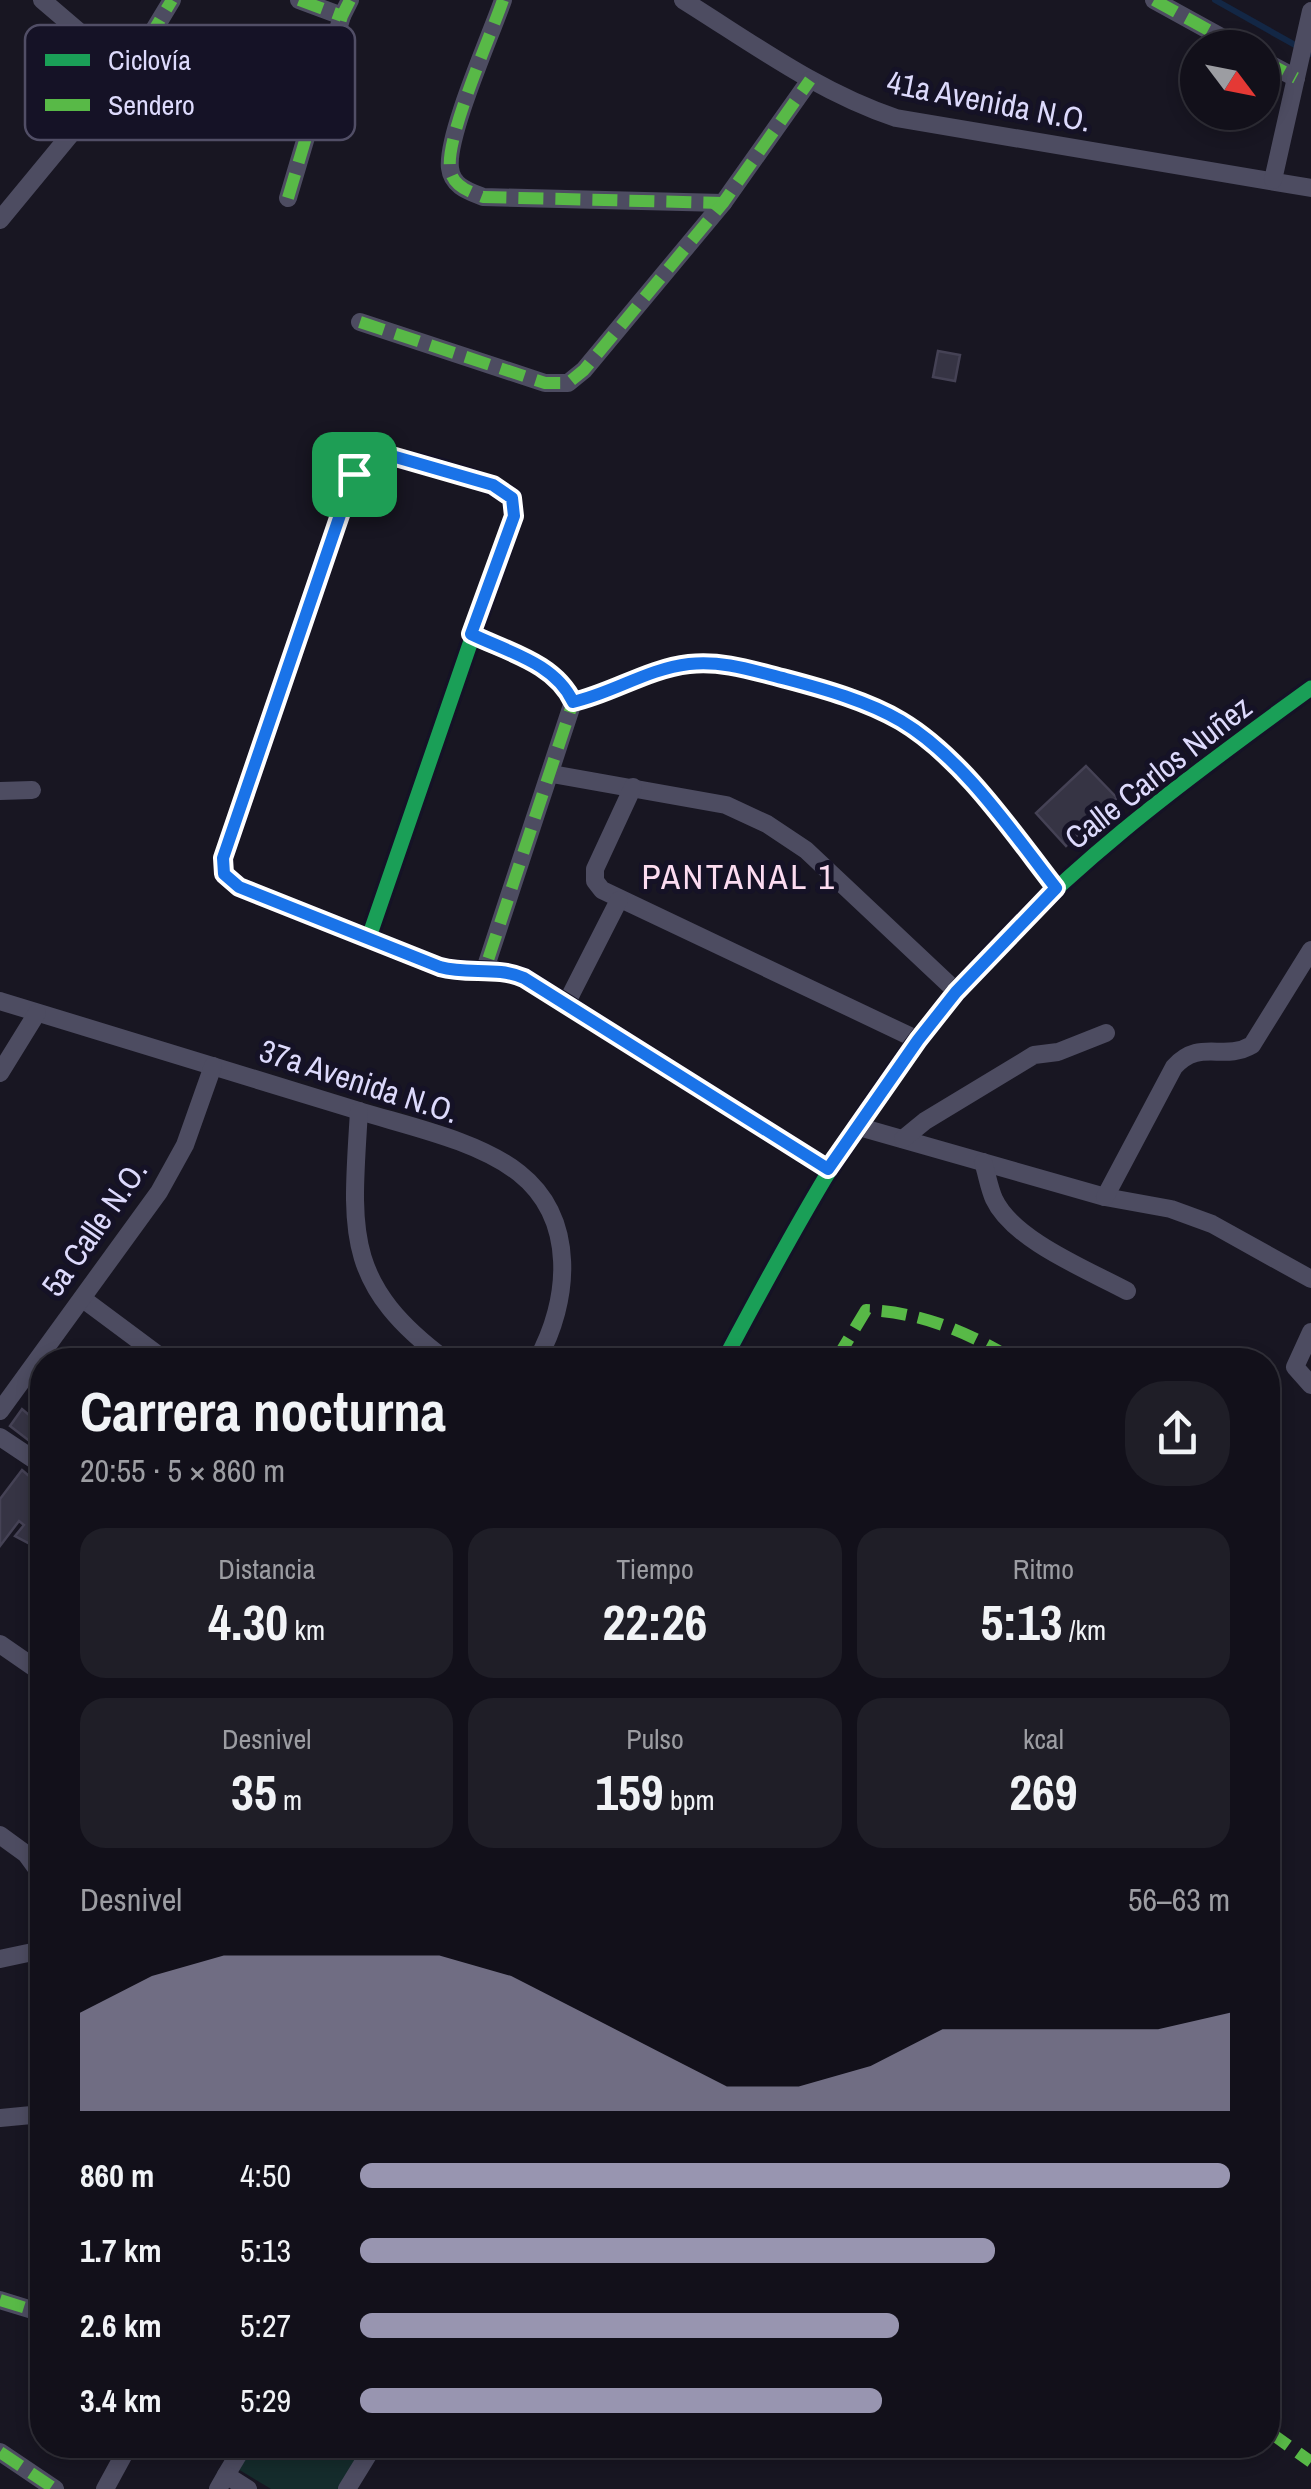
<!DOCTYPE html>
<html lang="es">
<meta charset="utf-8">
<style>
:root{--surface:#12101a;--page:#1f1e27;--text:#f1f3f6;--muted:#9c9da2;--line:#313039;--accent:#9895b0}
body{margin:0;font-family:"Archivo Narrow",sans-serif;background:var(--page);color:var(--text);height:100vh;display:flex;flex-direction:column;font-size:38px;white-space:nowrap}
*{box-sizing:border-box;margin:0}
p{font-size:32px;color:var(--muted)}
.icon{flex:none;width:55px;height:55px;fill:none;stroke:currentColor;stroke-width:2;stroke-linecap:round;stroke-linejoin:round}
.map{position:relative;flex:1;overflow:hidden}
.panel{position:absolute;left:30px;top:1348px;width:1250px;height:1110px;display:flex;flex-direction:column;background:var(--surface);border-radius:40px;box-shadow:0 5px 15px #0003,0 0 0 2px var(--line)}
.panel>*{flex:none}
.needle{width:65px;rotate:122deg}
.fabs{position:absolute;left:1180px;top:30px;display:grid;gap:20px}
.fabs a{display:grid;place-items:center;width:100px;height:100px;border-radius:50%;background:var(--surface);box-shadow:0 5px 15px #0003,0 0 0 2px var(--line);font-size:50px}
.pin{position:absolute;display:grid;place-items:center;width:85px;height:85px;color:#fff;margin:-42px;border-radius:20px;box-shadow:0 5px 15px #0006}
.round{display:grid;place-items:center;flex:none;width:105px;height:105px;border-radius:40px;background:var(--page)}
.headline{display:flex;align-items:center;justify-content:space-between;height:170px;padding:0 50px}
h1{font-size:55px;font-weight:700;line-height:75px}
.metrics{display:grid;grid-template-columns:repeat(3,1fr);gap:15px;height:170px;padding:10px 50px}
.metrics div{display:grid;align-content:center;border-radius:25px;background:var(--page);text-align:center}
.metrics b{font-size:50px;font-weight:700}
.metrics small{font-size:28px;font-weight:400}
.metrics p{font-size:28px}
.chart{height:280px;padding:20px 50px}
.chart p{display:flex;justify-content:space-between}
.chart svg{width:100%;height:180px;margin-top:10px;fill:var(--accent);opacity:.7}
ul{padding:0 50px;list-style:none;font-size:32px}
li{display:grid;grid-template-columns:160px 120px 1fr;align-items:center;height:75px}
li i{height:25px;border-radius:12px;background:var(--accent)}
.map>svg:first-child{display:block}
</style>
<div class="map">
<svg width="1311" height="2489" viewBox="0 0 1311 2489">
<rect width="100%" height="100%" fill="#181622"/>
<polygon fill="#152c2c" points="252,2445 365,2445 339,2489 271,2489 238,2469"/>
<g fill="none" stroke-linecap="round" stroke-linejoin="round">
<polyline stroke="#132745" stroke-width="6" points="1215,0 1311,54"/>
</g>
<g fill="#363444" stroke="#454255" stroke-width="2.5">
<polygon points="938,351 960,355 955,381 933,377"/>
<polygon points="1086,766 1117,798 1066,846 1036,813"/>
<polygon points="42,1398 42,1438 36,1446 10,1426 22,1409 29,1415"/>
<polygon points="22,1470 42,1487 42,1533 34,1546 15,1536 24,1525 19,1521 0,1546 0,1499"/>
</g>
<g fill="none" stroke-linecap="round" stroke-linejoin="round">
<g stroke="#4d4c61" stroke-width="18">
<polyline points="42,0 124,70"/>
<polyline points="299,0 342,16"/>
<path d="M503,0C491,35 446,136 450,168C452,186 468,191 483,197L723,203"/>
<path d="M683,0C752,43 818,92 896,118L1311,188"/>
<polyline points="1154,0 1241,48"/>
<polyline points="146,43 263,103 311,121"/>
<polyline points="1262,60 1296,78"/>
<polyline points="1273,180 1311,11"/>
<polyline points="288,198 342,16 350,0"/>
<polyline points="0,220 146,43 172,0"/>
<polyline points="360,322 545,383 568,383 584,370 723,203 810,80"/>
<path d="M471,635C508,652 555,663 573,702L485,969"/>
<path d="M573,702C613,693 647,669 689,664C722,660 754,671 786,679C824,689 867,701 901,721C965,759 1011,831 1056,888"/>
<polyline points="552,774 726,805 767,824 806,850 957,992"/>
<polyline points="633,787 595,869 595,881 602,890 918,1040"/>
<polyline points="0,791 32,790"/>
<path d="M369,937L514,516L512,497C478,476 409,455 369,458L354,474L223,859L224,874L239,887L440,967C469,974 496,966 525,978L828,1169"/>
<path d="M0,1001C119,1037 238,1073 356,1110C407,1126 477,1140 519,1173C577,1219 570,1301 537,1360"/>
<polyline points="566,1004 619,900"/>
<polyline points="0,1073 37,1013"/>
<path d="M359,1111C352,1229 342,1283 446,1360"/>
<polyline points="856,1126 1105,1197 1171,1209 1212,1224 1311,1279"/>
<polyline points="903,1139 925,1121 1034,1055 1058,1052 1106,1033"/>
<path d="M983,1162C987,1174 989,1188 994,1199C1013,1240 1088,1270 1127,1291"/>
<path d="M1105,1197L1174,1067C1200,1038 1223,1062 1252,1045L1311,950"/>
<polyline points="83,1299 165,1360"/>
<polyline points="1311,1332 1295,1367 1311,1385"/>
<path d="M724,1360C792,1232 860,1106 954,995C1056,874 1184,780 1311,688"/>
<polyline points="0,1411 159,1192 185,1145 213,1066"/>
<polyline points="0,1437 42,1465"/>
<polyline points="0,1644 42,1673"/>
<polyline points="0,1835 26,1854 42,1876"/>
<polyline points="0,1959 42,1950"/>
<polyline points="0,2118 42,2114"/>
<polyline points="0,2300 42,2313"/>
<polyline points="0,2452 55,2489"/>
<polyline points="226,2475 244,2445"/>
<polyline points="105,2489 129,2445"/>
<polyline points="218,2489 226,2475 248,2489"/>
<polyline points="347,2489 374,2445"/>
</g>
<g stroke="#58b947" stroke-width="12" stroke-dasharray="25 12" stroke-linecap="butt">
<polyline points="299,0 342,16"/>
<path d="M503,0C491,35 446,136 450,168C452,186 468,191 483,197L723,203"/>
<polyline points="1154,0 1241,48"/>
<polyline points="146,43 263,103 311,121"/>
<polyline points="1262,60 1296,78"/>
<polyline points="124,70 146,43 172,0"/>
<polyline points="288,198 342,16 350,0"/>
<polyline points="360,322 545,383 568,383 584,370 723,203 810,80"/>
<path d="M471,635C508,652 555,663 573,702L485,969L478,970"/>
<path d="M836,1360L866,1310C921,1312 968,1332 1014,1360"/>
<polyline points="0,2300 42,2313"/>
<polyline points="1268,2431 1311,2462"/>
<polyline points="0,2452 55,2489"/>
</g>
<defs>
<g id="cycleway">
<path d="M369,937L514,516L512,497C478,476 409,455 369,458L354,474L223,859L224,874L239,887L440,967C469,974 496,966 525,978L828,1169"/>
<path d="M724,1360C792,1232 860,1106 954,995C1056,874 1184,780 1311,688"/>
</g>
</defs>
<use href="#cycleway" stroke="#151226" stroke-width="21"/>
<use href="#cycleway" stroke="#1a9f57" stroke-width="15"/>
</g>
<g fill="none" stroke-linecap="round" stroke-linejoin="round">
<defs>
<path id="route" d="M392,456L493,485L512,498L514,516L471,634C508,652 555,663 573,702C613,693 647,669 689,664C722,660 754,671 786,679C824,689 867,701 901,721C963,758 1013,833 1056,888L956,992L918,1040L828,1169L524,978C496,966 469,975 440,967L239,887L224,874L223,858L354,474L369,458Z"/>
</defs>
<use href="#route" stroke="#fff" stroke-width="20"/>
<use href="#route" stroke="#1a73e8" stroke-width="12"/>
</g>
<g text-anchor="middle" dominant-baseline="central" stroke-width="10" stroke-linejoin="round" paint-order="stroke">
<g font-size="32" fill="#dddafc" stroke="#151226">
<text transform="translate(989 101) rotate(11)">41a Avenida N.O.</text>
<text transform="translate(1158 772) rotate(-38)">Calle Carlos Nuñez</text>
<text transform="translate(359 1081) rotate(18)">37a Avenida N.O.</text>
<text transform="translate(94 1228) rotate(-55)">5a Calle N.O.</text>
</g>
<g font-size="35" letter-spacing="2.5" fill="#fcdcf1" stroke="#151226">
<text x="739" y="876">PANTANAL 1</text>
</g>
</g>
<rect x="25" y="25" width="330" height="115" rx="15" fill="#151226" stroke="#514e66" stroke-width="2.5"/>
<rect x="45" y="54" width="45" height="12" fill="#1a9f57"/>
<rect x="45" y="99" width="45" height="12" fill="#58b947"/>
<g font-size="28" fill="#dddafc">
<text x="108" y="70">Ciclovía</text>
<text x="108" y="115">Sendero</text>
</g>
</svg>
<div class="fabs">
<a><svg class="needle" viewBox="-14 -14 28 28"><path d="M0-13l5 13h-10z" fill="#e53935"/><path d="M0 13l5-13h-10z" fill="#9c9da2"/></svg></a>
</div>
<div class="pin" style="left:354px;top:474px;background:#1e9e55"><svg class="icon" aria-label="arrive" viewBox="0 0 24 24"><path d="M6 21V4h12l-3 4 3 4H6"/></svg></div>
<section class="panel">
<div class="headline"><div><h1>Carrera nocturna</h1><p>20:55 · 5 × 860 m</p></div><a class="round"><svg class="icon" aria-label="share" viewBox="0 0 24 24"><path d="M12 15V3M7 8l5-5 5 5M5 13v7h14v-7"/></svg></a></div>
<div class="metrics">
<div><p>Distancia</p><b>4.30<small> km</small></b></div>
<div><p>Tiempo</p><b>22:26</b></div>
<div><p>Ritmo</p><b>5:13<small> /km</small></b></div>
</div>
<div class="metrics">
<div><p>Desnivel</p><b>35<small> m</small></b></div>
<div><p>Pulso</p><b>159<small> bpm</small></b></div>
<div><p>kcal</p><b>269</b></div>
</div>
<div class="chart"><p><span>Desnivel</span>56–63 m</p>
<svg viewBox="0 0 160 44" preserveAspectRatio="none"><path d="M0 44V20L10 11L20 6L30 6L40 6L50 6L60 11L70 20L80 29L90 38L100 38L110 33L120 24L130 24L140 24L150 24L160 20V44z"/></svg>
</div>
<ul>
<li><b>860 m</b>4:50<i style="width:100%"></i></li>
<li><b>1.7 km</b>5:13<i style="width:73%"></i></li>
<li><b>2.6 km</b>5:27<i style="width:62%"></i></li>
<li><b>3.4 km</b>5:29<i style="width:60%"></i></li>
</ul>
</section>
</div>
